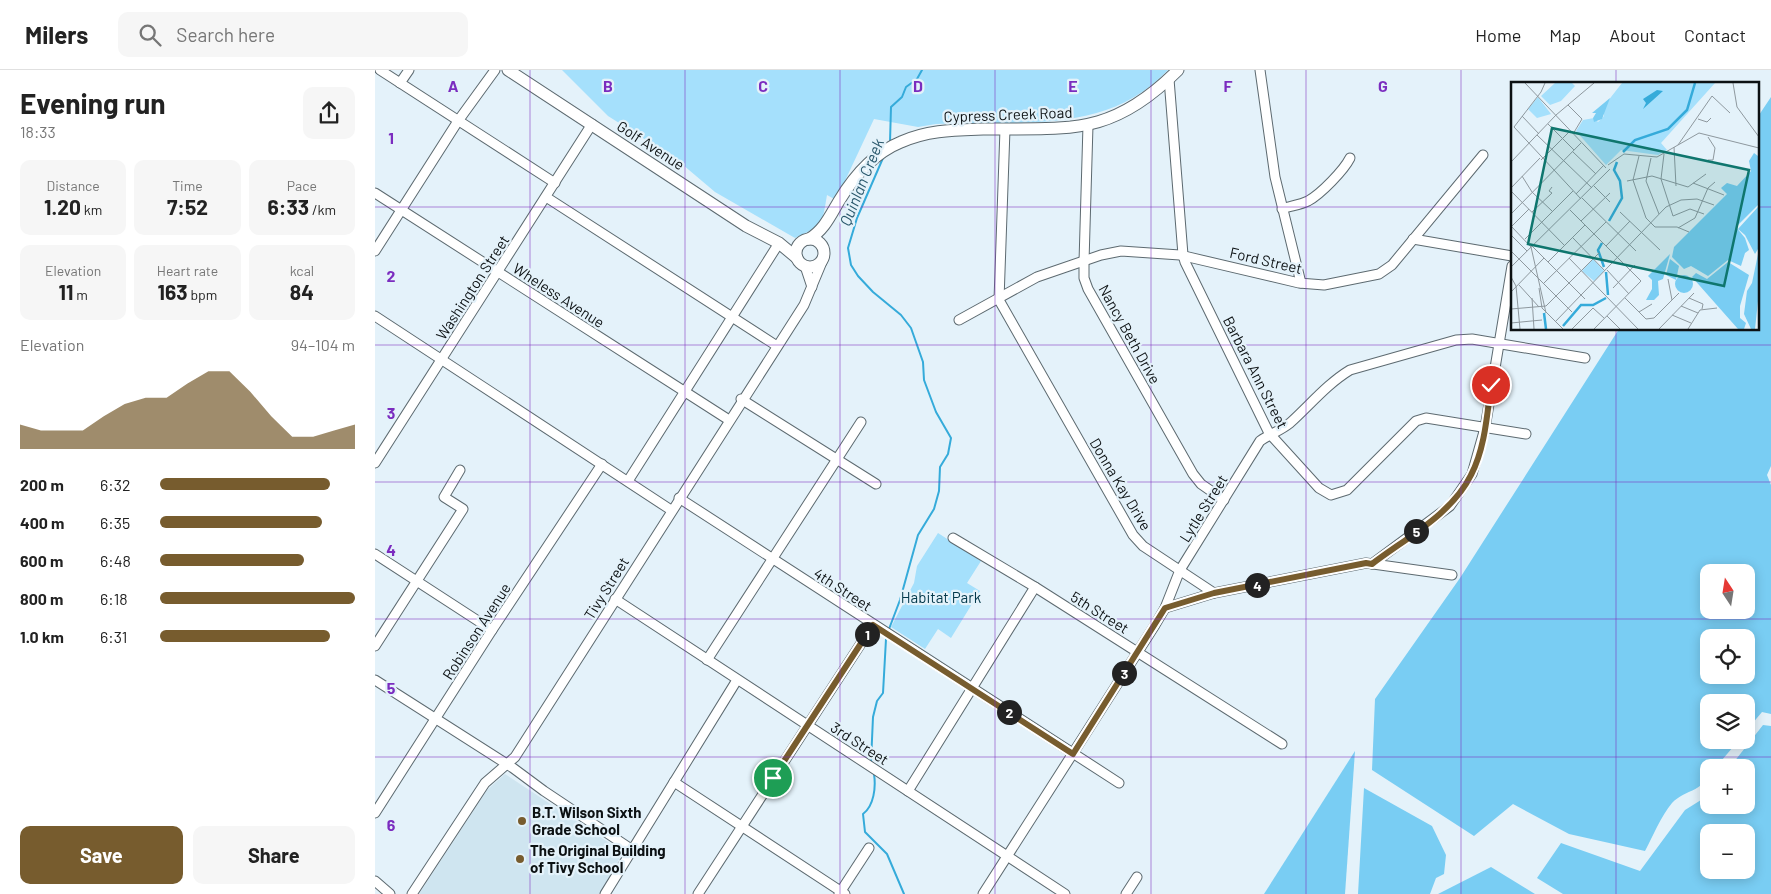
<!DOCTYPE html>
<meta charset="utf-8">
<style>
:root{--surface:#fff;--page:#f6f6f6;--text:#222;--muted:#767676;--line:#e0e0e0;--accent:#775c2e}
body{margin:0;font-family:Barlow,sans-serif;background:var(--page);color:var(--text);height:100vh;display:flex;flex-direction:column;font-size:19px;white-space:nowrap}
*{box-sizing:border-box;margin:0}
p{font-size:16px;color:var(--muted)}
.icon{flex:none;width:28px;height:28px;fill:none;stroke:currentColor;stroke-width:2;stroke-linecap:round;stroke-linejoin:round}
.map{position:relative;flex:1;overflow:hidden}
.sheet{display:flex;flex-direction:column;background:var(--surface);width:375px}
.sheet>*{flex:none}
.needle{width:32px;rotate:348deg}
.fabs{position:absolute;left:1325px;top:494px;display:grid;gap:10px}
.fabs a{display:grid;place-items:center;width:55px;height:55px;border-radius:10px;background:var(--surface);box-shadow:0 2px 12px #0003;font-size:25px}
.pin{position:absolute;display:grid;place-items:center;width:42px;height:42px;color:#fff;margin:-21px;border:2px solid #fff;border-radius:50%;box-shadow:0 1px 5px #0007}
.km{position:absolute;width:25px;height:25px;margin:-12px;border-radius:50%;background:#222;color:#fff;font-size:14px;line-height:25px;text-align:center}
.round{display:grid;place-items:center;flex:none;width:52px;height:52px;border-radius:10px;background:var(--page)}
.headline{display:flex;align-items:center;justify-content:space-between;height:85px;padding:0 20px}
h1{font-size:28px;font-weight:700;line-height:38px}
.metrics{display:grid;grid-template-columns:repeat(3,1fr);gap:8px;height:85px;padding:5px 20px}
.metrics div{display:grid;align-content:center;border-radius:10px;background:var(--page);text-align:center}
.metrics b{font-size:21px;font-weight:700}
.metrics small{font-size:14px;font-weight:400}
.metrics p{font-size:14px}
.chart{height:140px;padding:10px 20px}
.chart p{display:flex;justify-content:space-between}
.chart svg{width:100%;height:90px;margin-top:5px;fill:var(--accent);opacity:.7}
.cta{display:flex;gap:10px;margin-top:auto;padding:10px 20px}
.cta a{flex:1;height:58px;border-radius:10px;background:var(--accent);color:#fff;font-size:20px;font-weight:700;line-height:58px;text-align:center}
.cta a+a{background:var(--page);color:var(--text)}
ul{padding:0 20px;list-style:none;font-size:16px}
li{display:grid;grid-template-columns:80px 60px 1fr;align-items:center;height:38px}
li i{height:12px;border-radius:6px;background:var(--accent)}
header{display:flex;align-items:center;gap:30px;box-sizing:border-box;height:70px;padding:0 25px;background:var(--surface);border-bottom:1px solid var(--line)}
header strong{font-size:24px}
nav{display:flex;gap:28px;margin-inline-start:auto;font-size:18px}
.search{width:350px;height:45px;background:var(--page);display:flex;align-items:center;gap:12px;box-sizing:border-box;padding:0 18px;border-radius:10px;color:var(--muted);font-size:19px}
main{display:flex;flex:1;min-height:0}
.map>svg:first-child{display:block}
</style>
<header>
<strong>Milers</strong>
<div class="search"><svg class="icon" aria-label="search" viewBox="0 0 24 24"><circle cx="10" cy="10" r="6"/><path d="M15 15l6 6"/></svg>Search here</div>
<nav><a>Home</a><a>Map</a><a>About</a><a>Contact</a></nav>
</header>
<main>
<section class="sheet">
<div class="headline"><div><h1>Evening run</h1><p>18:33</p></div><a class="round"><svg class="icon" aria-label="share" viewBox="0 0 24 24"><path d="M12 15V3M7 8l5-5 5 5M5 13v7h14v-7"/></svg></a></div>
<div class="metrics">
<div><p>Distance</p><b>1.20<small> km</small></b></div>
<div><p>Time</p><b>7:52</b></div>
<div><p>Pace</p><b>6:33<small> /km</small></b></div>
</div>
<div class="metrics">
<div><p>Elevation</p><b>11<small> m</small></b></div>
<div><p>Heart rate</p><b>163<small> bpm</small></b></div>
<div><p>kcal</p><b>84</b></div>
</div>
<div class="chart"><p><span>Elevation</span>94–104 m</p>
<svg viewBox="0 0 160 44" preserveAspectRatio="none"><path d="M0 44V32L10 35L20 35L30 35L40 28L50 22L60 19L70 19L80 12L90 6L100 6L110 16L120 28L130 38L140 38L150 35L160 32V44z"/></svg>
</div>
<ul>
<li><b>200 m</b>6:32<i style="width:87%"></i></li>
<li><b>400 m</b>6:35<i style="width:83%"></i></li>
<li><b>600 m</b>6:48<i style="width:74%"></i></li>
<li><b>800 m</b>6:18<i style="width:100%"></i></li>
<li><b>1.0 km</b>6:31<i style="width:87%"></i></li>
</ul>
<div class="cta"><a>Save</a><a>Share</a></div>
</section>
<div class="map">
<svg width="1396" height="824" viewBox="0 0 1396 824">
<rect width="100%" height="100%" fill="#e4f2fa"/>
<polygon fill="#cfe5f0" points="130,704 248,782 225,824 44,824 112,720"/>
<g fill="#a5e0fc">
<path d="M187,0H793C729,67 644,49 561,54L543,57L499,49L461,130L452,125C447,155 448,155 420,168L340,122L301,89L233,46Z"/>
<polygon points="563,463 606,491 592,513 605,521 576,568 563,559 550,579 516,557 539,513 542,496"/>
</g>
<g fill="#79cdf3" fill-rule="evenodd">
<path d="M1396,27V396L1392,405L1396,415V644L1387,642L1371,661V632H1334V670H1364L1341,697L1334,698C1334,721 1310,719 1297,733C1286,746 1278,766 1270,781L1194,764L1138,734L1099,766L997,700L1000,629L1085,508L1244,259H1382V48ZM1334,502H1371V540H1334ZM1334,568H1371V605H1334Z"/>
<path d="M1388,655L1396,656V824H1188L1162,808L1186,773L1265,801L1310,740L1334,725V735H1371V698L1355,697ZM1334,762H1371V800H1334Z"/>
<polygon points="980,681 970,824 889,824"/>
<polygon points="989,718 1057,756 1071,785 1069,804 1061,808 1055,824 983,824"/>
<polygon points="1116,797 1160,824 1063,824"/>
</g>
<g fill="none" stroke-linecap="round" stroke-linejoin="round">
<g stroke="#35abda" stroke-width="2">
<polyline points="515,72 516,37 527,27 531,17 542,9 547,0"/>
<polyline points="508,88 482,148 473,178 476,195 483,206 498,222 526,245 536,258 548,292 549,310 561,342 576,368 573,384 565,397 564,421 559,439 543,465 525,530 514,559"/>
<polyline points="496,692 498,647 502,631 508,623 511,569"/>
<path d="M499,704C501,717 499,736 488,744L490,762L512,784L529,824"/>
</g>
<defs>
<g id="minor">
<polyline points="5,0 180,113"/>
<polyline points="885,0 900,107 926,213"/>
<polyline points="794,9 808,185 810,192 894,363 944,418 956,425 972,420 1041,351 1051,348 1151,364"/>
<polyline points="25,13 34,0"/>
<polyline points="713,55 709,192 709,208 713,219 818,404 826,414 849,430"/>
<polyline points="630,59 624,230 758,465 768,476 839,523 991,493 1077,505"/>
<polyline points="0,123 354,350"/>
<polyline points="171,127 402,276"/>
<path d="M907,139C915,136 925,135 933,131C946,124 969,100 975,88"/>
<polyline points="1038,169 1137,186"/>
<polyline points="0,181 83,51 120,0"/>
<polyline points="430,196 437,217"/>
<polyline points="0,246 296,440"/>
<polyline points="584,250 662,207 726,185 746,181 805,185 924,213 949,215 1004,204 1017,195 1108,85"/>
<polyline points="366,329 501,414"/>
<polyline points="0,393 217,54"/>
<polyline points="253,411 404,173"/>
<polyline points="304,428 744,713"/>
<polyline points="578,468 660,517 907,674"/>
<polyline points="0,484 117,560"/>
<polyline points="997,494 1075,436 1097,404 1110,358 1137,196"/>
<polyline points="240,529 690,824"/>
<polyline points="790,538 839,523"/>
<polyline points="0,576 88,439 69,427 85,400"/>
<polyline points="332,590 486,352"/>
<polyline points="0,610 138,698 169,721 256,779"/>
<polyline points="299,712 470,824"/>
<polyline points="533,721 660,517"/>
<polyline points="0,743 117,560 227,394"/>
<polyline points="0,811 15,824"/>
<polyline points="37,824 110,713 140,687 429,235 447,192"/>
<polyline points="230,824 362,610"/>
<polyline points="323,824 498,555"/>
<polyline points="464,824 494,778"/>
<path d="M608,824L780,555L790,538L805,500L885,371C895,364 905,361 915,353C935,335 952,314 975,300L1081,270L1097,269L1210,288"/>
<polyline points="751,824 762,807"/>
</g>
<g id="major">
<polyline points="133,0 371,156 404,173 422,188"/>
<circle cx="435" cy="183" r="14"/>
<path d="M434,169C449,160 455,146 464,131C479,106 499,83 526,72C553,60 579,60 608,59C695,58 736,67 803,0"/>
</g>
</defs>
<use href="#minor" stroke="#5d6a70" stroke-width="11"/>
<use href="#major" stroke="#5d6a70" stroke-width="13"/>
<use href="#minor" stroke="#fff" stroke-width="9"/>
<use href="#major" stroke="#fff" stroke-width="11"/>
</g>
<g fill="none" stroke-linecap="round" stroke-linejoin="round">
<defs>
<path id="route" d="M398,708L498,555L698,684L790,538L839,523L991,493L997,494C1031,468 1077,444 1096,405C1110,378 1112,345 1116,315"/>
</defs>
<use href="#route" stroke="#fff" stroke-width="10"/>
<use href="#route" stroke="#775c2e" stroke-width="6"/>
</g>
<path fill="none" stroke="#7b2cbf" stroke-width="1" stroke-opacity="0.55" d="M155,0V824M310,0V824M465,0V824M620,0V824M776,0V824M931,0V824M1086,0V824M1241,0V14M0,137H1137M1382,137H1396M1241,259V824M0,275H1396M0,412H1396M0,549H1396M0,687H1396"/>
<g fill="#775c2e" stroke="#e4f2fa" stroke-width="2">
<circle cx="147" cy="751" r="5"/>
<circle cx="145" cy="789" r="5"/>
</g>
<g text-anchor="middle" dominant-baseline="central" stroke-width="4.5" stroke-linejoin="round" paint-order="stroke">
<g font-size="15" fill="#0c1113" stroke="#e4f2fa">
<text transform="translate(633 44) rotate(-2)">Cypress Creek Road</text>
<text transform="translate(276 75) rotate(33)">Golf Avenue</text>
<text transform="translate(891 190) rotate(13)">Ford Street</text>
<text transform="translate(97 217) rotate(-57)">Washington Street</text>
<text transform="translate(184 225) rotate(33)">Wheless Avenue</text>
<text transform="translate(755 264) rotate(61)">Nancy Beth Drive</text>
<text transform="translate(881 302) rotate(63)">Barbara Ann Street</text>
<text transform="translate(746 414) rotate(59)">Donna Kay Drive</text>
<text transform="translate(828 438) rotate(-58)">Lytle Street</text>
<text transform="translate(231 518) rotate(-58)">Tivy Street</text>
<text transform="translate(468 519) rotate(33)">4th Street</text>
<text transform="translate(725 542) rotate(32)">5th Street</text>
<text transform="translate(101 561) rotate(-57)">Robinson Avenue</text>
<text transform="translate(485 673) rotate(33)">3rd Street</text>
</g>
<g font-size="15" fill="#03384b" stroke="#e4f2fa">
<text x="566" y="527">Habitat Park</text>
</g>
<g font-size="15" font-weight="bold" fill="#0c1113" stroke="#e4f2fa" text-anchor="start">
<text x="157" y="742">B.T. Wilson Sixth<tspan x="157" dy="17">Grade School</tspan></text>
<text x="155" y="780">The Original Building<tspan x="155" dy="17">of Tivy School</tspan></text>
</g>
<g font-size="16" font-style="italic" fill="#29576b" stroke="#e4f2fa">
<text transform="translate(486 112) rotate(-68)">Quinlan Creek</text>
</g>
</g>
<g transform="translate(1136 12)">
<rect width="248" height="248" fill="#e4f2fa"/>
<path d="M44,1H61L64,4L50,19L39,23L30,14ZM111,1H204L150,61L156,68L147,73L110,68L95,83L65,49L72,38L83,36L87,40L93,34V24ZM27,15L40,32L26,36L17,27ZM82,177L93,189L83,199L71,189Z" fill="#a5e0fc"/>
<path d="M99,16L91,37L83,40L82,36L85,31H81ZM243,71L247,74V123L225,145L234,156L238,168L234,171L230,184L217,178L197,194L180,184L173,187L161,175L163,165L216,112L210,106L216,101L226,104L240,89L238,79ZM247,125V167L244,172L234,153L227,147ZM159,172L152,197L147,199L148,213L143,218H135L141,207V198L137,194ZM247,172V219L244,247H240L233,232L236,209L241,201ZM159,177L168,184L165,198L155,193ZM217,180L238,193L229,224V236L235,241L233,247H227L181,195L185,191L196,197ZM164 202a9 9 0 1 1 18 0a9 9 0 1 1-18 0Z" fill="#79cdf3"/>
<path d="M146,8L152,9L132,27L135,21L132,17Z" fill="#35abda"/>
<path fill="none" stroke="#35abda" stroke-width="2.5" d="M112,70L124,58L157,47L176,28L184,1M98,139L111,116L109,99L103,88L106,80M91,161L87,168L93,185M95,190L97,213M33,231L35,247M52,244L70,223H82L95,216"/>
<path fill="none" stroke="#8e989e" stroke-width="1" d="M14,1L95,86M34,1L30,10L3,45L70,117M222,1L226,25L248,55M57,23L71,37L62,52M11,34L28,52M187,37L196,40L200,36M37,42L63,68M26,53L81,106M197,55L204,66L202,78H197M167,63L201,14L219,31M163,65L165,104M62,70L85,92M153,72L150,97L162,134L179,127L193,132M128,74L122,98L135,136L144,145H166L178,150M140,76L135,99L148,132M30,78L59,49M0,80L45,33L83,1M97,83L113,72L146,75L188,51L248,66M11,94L21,110L41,129M116,99L141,94L177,105L195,92M182,101L213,113M83,104L99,120M0,106L29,76M0,109L54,164M65,112L93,83M71,116L125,169M59,128L130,199L83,247M21,130L41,111L38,109L41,105M109,130L149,168M0,132L70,61M70,139L99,111M0,144L20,165L35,231M1,144L18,127M167,146L184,136L197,106L204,100M0,153L16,169M62,156L94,189M14,157L62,109M21,164L74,217M95,164L119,139M0,169L61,230M58,176L127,247M37,180L74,143M0,185L99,87M96,188L118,212M0,195L5,204L9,247M157,197L161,218M33,201L95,140M8,203L28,225M28,206L31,226L52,247M102,206L124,183M0,210L33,176M21,216L23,247M114,216L135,237L143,236M178,216L192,222L191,227M170,224L187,231M0,227L35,224L88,171M128,230L141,222M161,233L180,241M96,234L109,247M143,236L168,211M44,240L155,125L170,118L186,117L203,123M0,241L31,238M61,247L82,226L93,236M148,247L183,211M177,247L189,228L206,226"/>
<path fill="#0f766e" fill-opacity="0.15" stroke="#0f766e" stroke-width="2.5" d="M41,46L238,88L213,204L17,162Z"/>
<rect width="248" height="248" fill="none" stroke="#0c1113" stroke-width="2.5"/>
</g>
<g font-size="16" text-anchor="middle" font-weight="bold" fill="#7b2cbf" stroke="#e4f2fa" stroke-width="4.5" stroke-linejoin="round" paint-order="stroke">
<text x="78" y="22">A</text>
<text x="233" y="22">B</text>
<text x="388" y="22">C</text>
<text x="543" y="22">D</text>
<text x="698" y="22">E</text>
<text x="853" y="22">F</text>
<text x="1008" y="22">G</text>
<text x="16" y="74">1</text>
<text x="16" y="212">2</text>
<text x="16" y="349">3</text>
<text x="16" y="486">4</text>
<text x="16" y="624">5</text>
<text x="16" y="761">6</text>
</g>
</svg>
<div class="fabs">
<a><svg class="needle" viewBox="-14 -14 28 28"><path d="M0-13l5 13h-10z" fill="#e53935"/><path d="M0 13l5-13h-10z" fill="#767676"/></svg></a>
<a><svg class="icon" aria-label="locate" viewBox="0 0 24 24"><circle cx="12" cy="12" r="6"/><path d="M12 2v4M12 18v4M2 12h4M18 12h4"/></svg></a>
<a><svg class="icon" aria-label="layers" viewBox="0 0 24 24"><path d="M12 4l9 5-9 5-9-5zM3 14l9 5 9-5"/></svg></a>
<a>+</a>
<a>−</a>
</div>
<div class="pin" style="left:398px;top:708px;background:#1e9e55"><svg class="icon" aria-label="arrive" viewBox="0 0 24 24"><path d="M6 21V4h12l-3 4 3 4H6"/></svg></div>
<div class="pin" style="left:1116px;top:315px;background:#d93025"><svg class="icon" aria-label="check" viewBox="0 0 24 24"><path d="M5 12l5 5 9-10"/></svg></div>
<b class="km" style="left:492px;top:564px">1</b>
<b class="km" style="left:634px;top:642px">2</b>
<b class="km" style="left:749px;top:603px">3</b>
<b class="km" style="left:882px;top:515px">4</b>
<b class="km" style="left:1041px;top:461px">5</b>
</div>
</main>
